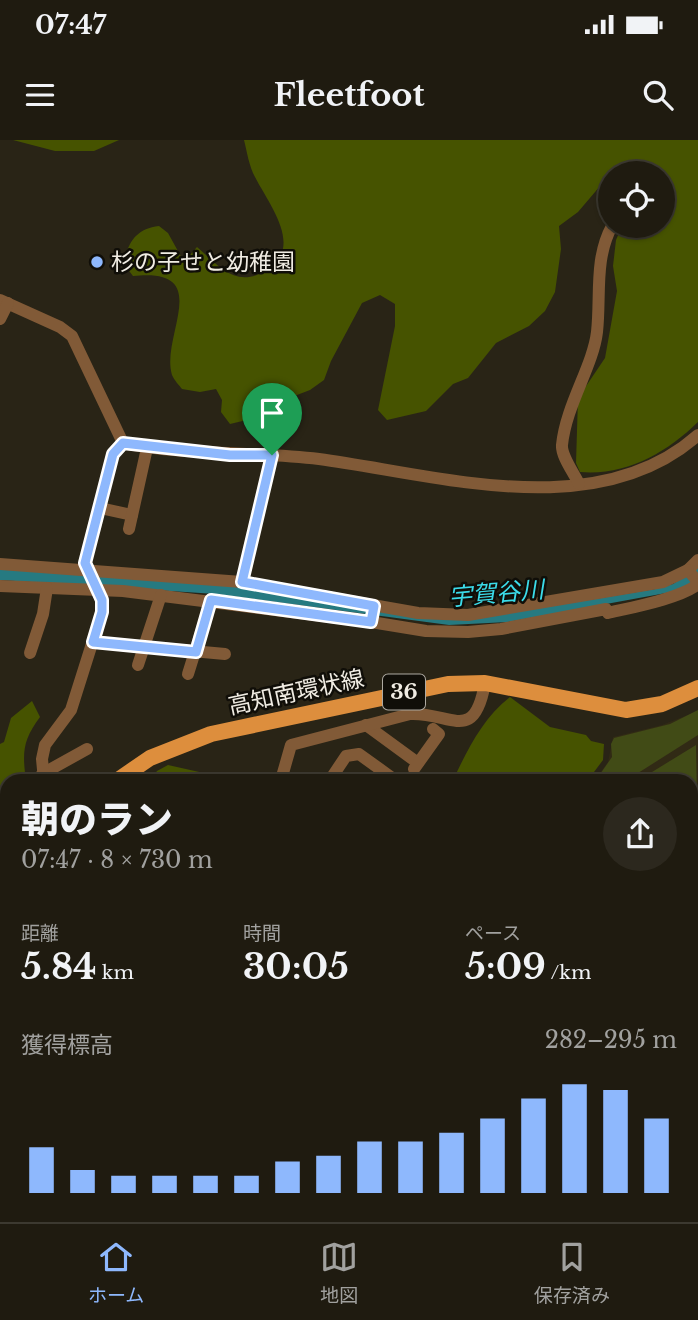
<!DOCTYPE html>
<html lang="ja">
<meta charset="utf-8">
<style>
:root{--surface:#1f1b10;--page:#2c281e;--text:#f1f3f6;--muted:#a1a19f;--line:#3c3930;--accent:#8eb8fd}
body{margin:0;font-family:"Libre Baskerville","Noto Sans JP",serif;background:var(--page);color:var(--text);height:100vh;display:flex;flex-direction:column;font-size:26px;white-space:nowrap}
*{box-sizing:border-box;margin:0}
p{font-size:23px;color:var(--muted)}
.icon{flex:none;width:38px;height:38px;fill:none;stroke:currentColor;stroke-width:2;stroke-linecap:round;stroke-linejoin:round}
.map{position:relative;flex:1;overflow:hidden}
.panel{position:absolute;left:0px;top:634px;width:698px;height:450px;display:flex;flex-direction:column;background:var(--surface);border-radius:21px 21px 0 0;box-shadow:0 2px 5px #0004,0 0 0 2px var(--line)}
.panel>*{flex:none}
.fabs{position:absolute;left:598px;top:21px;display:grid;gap:14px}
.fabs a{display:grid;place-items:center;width:77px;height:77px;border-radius:50%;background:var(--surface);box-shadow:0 2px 5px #0004,0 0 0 2px var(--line);font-size:35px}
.pin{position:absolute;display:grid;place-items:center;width:60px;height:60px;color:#fff;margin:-72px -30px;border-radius:50% 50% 50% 0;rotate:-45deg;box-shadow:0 0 7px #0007}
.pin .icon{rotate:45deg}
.round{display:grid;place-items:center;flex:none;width:74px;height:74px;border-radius:37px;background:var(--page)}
.head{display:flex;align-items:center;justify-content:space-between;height:119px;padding:0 21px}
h1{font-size:38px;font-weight:800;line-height:52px}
.figures{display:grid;grid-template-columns:repeat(3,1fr);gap:10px;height:119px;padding:7px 21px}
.figures div{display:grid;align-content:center}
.figures b{font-size:35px;font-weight:800}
.figures small{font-size:19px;font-weight:400}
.figures p{font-size:19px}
.chart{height:196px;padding:14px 21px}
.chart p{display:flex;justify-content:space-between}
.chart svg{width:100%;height:126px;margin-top:7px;stroke:var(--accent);stroke-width:6}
.status{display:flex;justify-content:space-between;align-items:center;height:49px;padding:0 35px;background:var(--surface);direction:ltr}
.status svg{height:19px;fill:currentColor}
header{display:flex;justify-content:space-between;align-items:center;height:91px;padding:0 21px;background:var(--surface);font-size:32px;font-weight:800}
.menu{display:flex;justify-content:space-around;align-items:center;height:98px;border-top:2px solid var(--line);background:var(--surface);font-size:19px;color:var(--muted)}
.menu a{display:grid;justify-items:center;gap:4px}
.menu .selected{color:var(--accent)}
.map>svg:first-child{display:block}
</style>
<div class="status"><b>07:47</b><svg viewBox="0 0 49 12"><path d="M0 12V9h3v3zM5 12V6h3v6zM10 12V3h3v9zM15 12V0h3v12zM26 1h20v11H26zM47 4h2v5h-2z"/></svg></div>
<header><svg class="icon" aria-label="menu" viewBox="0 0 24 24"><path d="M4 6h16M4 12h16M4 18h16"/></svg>Fleetfoot<svg class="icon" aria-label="search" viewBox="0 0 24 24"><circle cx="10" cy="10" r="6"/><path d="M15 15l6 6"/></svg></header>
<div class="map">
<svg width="698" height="1082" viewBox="0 0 698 1082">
<rect width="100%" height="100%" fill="#292416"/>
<polygon fill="#312a15" points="698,571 698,801 691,798 691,640 595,640 608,622 613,597 662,585"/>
<g fill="#414b16">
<polygon points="698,570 698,595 627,640 596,640 612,617 611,604 614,598 670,584"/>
<polygon points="696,605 698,718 691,721 691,640 639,640"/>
<polygon points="408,1076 584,1076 583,1082 415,1082"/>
</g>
<g fill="#465300">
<polygon points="13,0 119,0 94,11 55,11"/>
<path d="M244,0H698V282C666,313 626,336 580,332L576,323L578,258L605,218L617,151L613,126L616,100L622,86H663V33H611V50L601,45L578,72L559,86L561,109L555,152L545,171L529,186L496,203L468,238L453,244L426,271L387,280L378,270L395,186V164L380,155L362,163L331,221L324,240L310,250L271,265L251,279L230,284L221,272L222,260L216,249L200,252L182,249C179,245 174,240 172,235C160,196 216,127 133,136L123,123C129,101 136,89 159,86L168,93L184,122L197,107C217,124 234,147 261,133C307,111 271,68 255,37C249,26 247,12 244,0Z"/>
<path d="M510,557L550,587L586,595L591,601L604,604L603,620L588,640H453C468,609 482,579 510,557Z"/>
<path d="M32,561L40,577C23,600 22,612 26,640H7V693L0,695V604L4,602L11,578Z"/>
<polygon points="168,625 235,640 150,640 157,631"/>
</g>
<polygon fill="#267a81" points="698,427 698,439 677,451 508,482 449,485 216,454 0,440 0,429 216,444 417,476 479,478 655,449 673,444"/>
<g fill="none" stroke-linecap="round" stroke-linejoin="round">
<g stroke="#267a81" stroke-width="2.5">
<polyline points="0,942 7,946"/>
<polyline points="0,989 6,981"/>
</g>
<g stroke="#815a37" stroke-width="12">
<polyline points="0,160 60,187 72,196 123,303"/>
<polyline points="0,179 8,163"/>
<path d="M123,303C188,316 254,311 319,319C438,335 597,385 698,295"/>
<path d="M579,344C574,333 561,316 562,305C566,265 593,226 597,192C601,156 594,119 612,86"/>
<polyline points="100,368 132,375"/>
<polyline points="129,389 147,308"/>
<polyline points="698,420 688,430 698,442"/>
<polyline points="0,424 242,442 418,473 468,475 663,442 688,430"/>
<polyline points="242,442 272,315"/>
<polyline points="0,446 123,451 371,482 374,466"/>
<path d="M371,482L426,491L468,492L501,489L606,469L608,473C629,468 682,458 698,444"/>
<polyline points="93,502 225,514"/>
<polyline points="30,513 43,474 47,448"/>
<polyline points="138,525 161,455"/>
<polyline points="188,534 211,460"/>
<polyline points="366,585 418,623"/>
<polyline points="414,629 439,594 433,589"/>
<polyline points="42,634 87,609"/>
<polyline points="44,640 42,619 45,605 71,570 102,472 102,460 85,423 113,314 123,303"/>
<path d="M281,640L291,605L410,574C451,572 474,605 485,543"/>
<polyline points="330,640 346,616 359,614 395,640"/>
<polyline points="0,701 7,700"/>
<polyline points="691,817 698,820"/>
<polyline points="0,820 7,821"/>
<polyline points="0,867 7,871"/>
<polyline points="691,893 698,878"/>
<polyline points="1,914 7,894"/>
<polyline points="0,971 7,975"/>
<polyline points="691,1003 698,1006"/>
<polyline points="0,1032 7,1043"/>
<polyline points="691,1057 698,1060"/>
<polyline points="125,1076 130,1082"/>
<polyline points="174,1076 180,1082"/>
<polyline points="264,1076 276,1082"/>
<polyline points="397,1076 405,1082"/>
<polyline points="614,1076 618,1082"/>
<polyline points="1,1082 15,1076"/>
<polyline points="31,1082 36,1076"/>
<polyline points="51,1082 55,1076"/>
<polyline points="214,1082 217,1076"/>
<polyline points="363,1082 367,1076"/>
<polyline points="665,1082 667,1076"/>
</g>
<g stroke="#dd8e3d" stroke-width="16">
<polyline points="118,640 150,618 211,594 448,544 485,543 626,570 662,564 698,548"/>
<polyline points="0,1010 7,1002"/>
</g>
</g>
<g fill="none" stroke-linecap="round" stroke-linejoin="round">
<defs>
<polygon id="route" points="123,303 230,315 272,315 242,442 374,466 371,482 211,460 196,512 93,502 102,472 102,460 85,423 113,314"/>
</defs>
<use href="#route" stroke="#fff" stroke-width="14"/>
<use href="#route" stroke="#8eb8fd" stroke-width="9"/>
</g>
<circle fill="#8eb8fd" stroke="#100e08" stroke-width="2.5" cx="97" cy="122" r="7"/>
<g text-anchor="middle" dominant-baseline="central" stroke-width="5" stroke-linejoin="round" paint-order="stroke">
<rect fill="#100e08" stroke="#ada9a1" stroke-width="2" x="383" y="534.5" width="42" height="35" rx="5"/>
<g font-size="21" font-weight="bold" fill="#f0ece3">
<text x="404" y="552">36</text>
</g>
<g font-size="23" fill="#f0ece3" stroke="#100e08" text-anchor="start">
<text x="111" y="122">杉の子せと幼稚園</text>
</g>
<g font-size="23" fill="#f0ece3" stroke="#100e08">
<text transform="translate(296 552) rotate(-12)">高知南環状線</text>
</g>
<g font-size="24" font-style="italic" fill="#3bdcea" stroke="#100e08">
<text transform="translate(496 453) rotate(-5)">宇賀谷川</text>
</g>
</g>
</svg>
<div class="fabs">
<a><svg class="icon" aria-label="locate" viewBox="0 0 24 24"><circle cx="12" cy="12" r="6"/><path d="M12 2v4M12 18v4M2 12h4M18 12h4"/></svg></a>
</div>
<div class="pin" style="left:272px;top:315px;background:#1e9e55"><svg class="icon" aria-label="arrive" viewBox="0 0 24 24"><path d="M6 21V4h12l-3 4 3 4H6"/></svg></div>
<section class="panel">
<div class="head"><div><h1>朝のラン</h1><p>07:47 · 8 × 730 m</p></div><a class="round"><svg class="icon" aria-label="share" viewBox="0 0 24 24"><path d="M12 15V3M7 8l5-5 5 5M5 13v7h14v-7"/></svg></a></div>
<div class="figures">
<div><p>距離</p><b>5.84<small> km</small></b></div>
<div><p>時間</p><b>30:05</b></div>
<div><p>ペース</p><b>5:09<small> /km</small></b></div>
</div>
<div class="chart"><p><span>獲得標高</span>282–295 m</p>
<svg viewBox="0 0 160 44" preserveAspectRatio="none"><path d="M5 44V28M15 44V36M25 44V38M35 44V38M45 44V38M55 44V38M65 44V33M75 44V31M85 44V26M95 44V26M105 44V23M115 44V18M125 44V11M135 44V6M145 44V8M155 44V18"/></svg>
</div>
</section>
</div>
<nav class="menu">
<a class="selected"><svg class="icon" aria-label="home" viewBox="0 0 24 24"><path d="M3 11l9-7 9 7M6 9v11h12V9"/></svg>ホーム</a>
<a><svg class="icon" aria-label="map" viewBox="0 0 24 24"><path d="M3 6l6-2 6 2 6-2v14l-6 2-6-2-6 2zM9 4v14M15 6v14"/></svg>地図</a>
<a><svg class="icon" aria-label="saved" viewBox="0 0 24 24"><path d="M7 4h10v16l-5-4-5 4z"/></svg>保存済み</a>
</nav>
